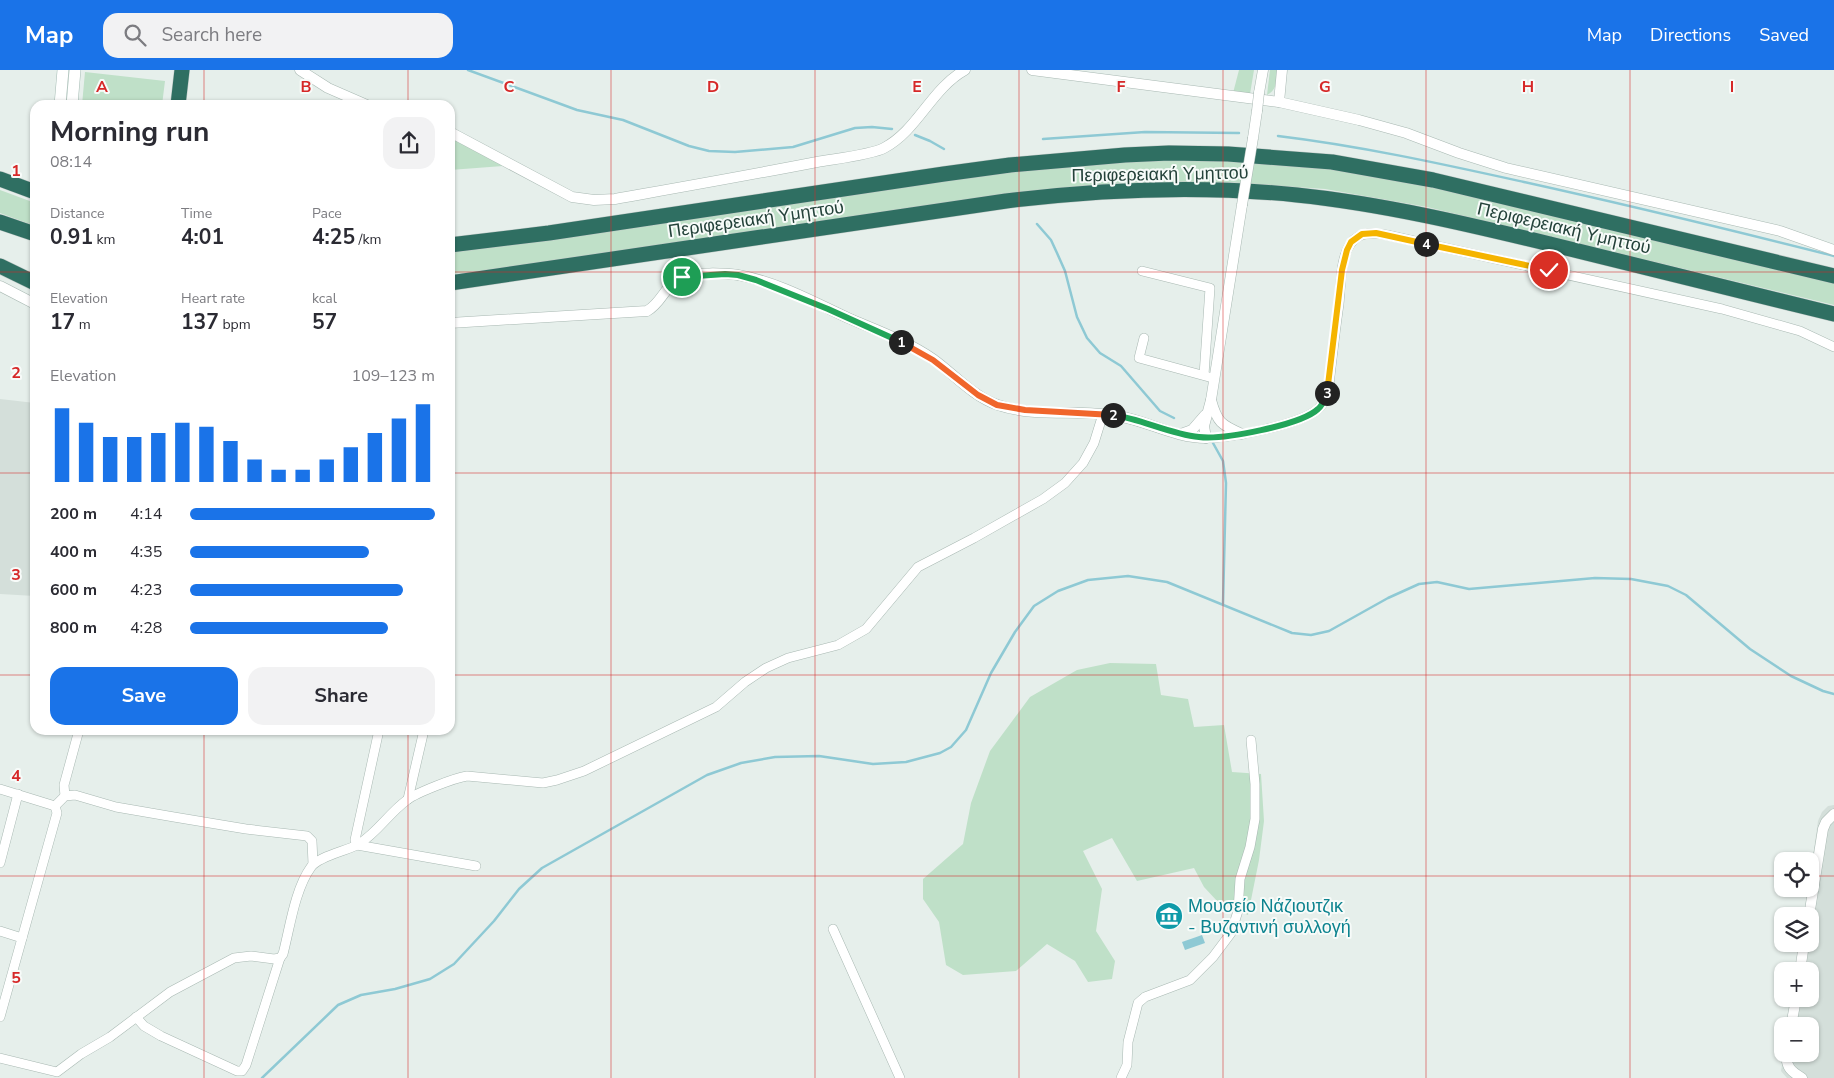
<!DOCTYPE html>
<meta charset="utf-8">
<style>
:root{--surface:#fff;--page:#f2f2f3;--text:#2b2b33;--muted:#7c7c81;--accent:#1a73e8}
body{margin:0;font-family:"Nunito Sans",sans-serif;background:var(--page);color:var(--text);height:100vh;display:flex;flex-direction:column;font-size:19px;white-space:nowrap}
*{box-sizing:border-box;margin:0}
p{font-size:16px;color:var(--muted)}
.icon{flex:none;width:28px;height:28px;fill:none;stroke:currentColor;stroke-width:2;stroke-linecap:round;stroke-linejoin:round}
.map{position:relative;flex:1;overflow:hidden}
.side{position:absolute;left:30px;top:30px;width:425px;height:635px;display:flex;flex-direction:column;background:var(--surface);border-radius:15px;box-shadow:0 1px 4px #0004}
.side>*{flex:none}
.controls{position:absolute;left:1774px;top:782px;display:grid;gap:10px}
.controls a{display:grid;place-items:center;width:45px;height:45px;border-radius:10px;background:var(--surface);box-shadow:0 1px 4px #0004;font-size:25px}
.pin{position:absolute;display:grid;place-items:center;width:42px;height:42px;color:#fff;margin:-21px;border:2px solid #fff;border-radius:50%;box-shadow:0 1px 5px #0007}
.km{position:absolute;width:25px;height:25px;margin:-12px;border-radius:50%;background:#222;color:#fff;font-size:14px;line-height:25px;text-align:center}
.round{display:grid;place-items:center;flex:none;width:52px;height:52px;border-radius:15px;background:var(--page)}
.summary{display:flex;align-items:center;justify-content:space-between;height:85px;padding:0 20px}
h1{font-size:28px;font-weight:700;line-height:38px}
.stats{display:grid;grid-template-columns:repeat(3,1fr);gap:8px;height:85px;padding:5px 20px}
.stats div{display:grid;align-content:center}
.stats b{font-size:21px;font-weight:700}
.stats small{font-size:14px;font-weight:400}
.stats p{font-size:14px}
.chart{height:140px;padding:10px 20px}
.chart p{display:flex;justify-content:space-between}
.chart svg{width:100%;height:90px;margin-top:5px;stroke:var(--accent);stroke-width:6}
.cta{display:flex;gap:10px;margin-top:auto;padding:10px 20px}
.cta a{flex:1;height:58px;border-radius:15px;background:var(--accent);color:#fff;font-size:20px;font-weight:700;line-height:58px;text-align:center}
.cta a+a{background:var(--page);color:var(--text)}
ul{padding:0 20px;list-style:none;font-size:16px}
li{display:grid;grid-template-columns:80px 60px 1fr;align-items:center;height:38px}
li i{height:12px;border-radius:6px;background:var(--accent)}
header{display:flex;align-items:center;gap:30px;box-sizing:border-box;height:70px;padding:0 25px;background:var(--accent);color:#fff}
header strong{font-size:24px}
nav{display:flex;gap:28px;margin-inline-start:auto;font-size:18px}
.search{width:350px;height:45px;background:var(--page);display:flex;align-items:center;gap:12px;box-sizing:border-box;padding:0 18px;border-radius:15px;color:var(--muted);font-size:19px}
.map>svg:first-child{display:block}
</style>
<header>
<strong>Map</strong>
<div class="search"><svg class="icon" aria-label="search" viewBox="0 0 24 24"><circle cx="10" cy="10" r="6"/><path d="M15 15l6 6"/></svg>Search here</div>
<nav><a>Map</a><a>Directions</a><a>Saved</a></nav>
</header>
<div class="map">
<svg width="1834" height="1008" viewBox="0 0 1834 1008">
<rect width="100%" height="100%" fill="#e6efeb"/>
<g fill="#d4dfda">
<polygon points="0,329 35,333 35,526 0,524"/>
<polygon points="1834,735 1834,1008 1787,1008 1781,1001 1784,984 1810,984 1810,956 1788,956 1792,929 1810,929 1810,901 1796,901 1800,874 1810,874 1810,846 1804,846 1808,819 1810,819 1810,807 1818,751 1822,742 1828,736"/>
</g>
<g fill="#bfe0c8">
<polygon points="1239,0 1254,0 1250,24 1233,23"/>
<path d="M1270,0H1277C1277,10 1277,20 1267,25Z"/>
<polygon points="85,2 165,11 162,35 82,35"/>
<polygon points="450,67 503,96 450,100"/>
<polygon points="1223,89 1328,98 1432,115 1834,212 1834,235 1427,137 1325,119 1224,112 1122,113 1020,122 490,200 450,204 450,183 601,162 912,114 1120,90"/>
<polygon points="0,120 35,133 35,156 0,143"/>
<polygon points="1110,593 1156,594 1161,625 1188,629 1194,657 1224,655 1232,702 1261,704 1264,751 1259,790 1248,845 1218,832 1204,817 1194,798 1137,811 1112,768 1083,781 1102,819 1096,861 1115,891 1112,909 1088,912 1075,891 1047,874 1016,901 963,905 946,895 939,852 923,829 923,809 963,774 971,733 990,681 1030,627 1077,600"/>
</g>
<polygon fill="#8ec9d4" points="1202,865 1205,873 1185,880 1182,872"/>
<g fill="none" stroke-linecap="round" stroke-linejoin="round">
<g stroke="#8ec9d4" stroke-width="2.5">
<polyline points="468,0 577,40 623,50 689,76 709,81 735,82 793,77 855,58 872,57 892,59"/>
<polyline points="915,65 930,71 944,79"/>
<path d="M1278,66C1361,76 1442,94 1524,112C1628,135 1731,160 1834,186"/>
<polyline points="1043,69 1145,62 1239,63"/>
<polyline points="1037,154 1051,170 1057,183 1065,201 1077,247 1087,268 1100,283 1121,296 1160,341 1174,348"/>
<polyline points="1213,373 1223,391 1226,413 1223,534"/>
<polyline points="262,1008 338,935 361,925 395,919 430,909 454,894 494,851 519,819 542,798 707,705 741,693 775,687 819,686 873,694 906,692 940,683 951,677 966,660 991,603 1015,562 1034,536 1058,521 1088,510 1128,506 1167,512 1292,563 1311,565 1329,561 1388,528 1419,514 1437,512 1469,519 1595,508 1631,509 1668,516 1686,525 1750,579 1791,606 1823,621 1834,624"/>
</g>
<defs>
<g id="minor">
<polyline points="1142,201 1210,218 1204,305"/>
<polyline points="1144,268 1139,288 1209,307"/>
<path d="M1206,368C1230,368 1300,355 1318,339C1325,333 1327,324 1329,315C1332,288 1335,261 1339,234C1341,215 1340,188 1351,173C1360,161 1374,163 1387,165L1722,239L1800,261L1834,277"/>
<polyline points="379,660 355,770 357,775 476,796"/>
<polyline points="0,719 55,736"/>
<polyline points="65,726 64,715 79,660"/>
<polyline points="408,729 424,660"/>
<polyline points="0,793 18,724"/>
<polyline points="833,859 900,1008"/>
<polyline points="0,861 22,868"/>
<polyline points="0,947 57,743 55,736 65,726 75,725 116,737 174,747 246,759 307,766 312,771 313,794"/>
<polyline points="136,947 144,956 161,966 237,1001 242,1001 246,995 280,888"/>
<path d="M0,988L57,1002L81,984L110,967L170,922L234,888L251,886L274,889L280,888L283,884C290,857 295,819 311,797C319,786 347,781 359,774C378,762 389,743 407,730C416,723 454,708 467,706L543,713L557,710L584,701L716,637L745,612L766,598L788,588L838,575L866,559L918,497L974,468L1043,429L1065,413L1083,393L1094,373L1103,344"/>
<polyline points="1121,1008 1127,995 1128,972 1138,933 1145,927 1190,910 1213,887 1231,863 1238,841 1240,809 1250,777 1255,749 1255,714 1251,670"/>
</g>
<g id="tertiary">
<polyline points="300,0 328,18 367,35"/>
<polyline points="1032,0 1279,32 1359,50 1406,63 1459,83 1506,98 1780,161 1834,180"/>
<polyline points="1259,23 1263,0"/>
<polyline points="1279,32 1282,0"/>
<path d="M450,62L572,127L594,130L615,129C682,117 750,105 817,92C833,89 871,85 884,78C918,60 931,19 965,0"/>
<polyline points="1253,68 1257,41"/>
<polyline points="0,216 35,234"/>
<path d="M450,253L647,241C662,233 666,213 682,207C694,202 725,203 738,205C775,211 814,232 848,248C876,260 907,271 933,289C954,304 972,326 998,335C1036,348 1079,339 1118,346C1148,351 1175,368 1206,368"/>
<path d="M1211,330C1217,352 1221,355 1242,364"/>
<polyline points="1181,364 1192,360 1205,345"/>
<polyline points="1206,368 1204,356 1211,330 1242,135"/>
<polyline points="1809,846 1823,759 1826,752 1834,744"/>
<polyline points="1800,901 1804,874"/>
<polyline points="1791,956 1796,929"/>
<path d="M1787,984C1785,997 1792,1002 1802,1008"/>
</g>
<g id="secondary">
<polyline points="60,35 63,0"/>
<polyline points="72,35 75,0"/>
</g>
<g id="motorway">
<polyline points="178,35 182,0"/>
<polyline points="0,109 35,122"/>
<polyline points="0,152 35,164"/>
<polyline points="450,175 549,163 944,104 1010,95 1125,85 1169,83 1228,84 1332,92 1433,110 1834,206"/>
<polyline points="0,196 35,213"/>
<path d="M450,213L1006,131C1103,119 1200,115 1297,125C1383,134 1467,154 1550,174C1645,197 1740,220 1834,244"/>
</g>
</defs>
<use href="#minor" stroke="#a8b8b2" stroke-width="10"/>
<use href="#tertiary" stroke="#a8b8b2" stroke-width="11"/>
<use href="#secondary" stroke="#a4bbb3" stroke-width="12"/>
<use href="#motorway" stroke="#c2cac8" stroke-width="16"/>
<use href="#minor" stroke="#fff" stroke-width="9"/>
<use href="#tertiary" stroke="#fff" stroke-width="10"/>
<use href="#secondary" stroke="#fff" stroke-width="11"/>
<use href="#motorway" stroke="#2f6f62" stroke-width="15"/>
<defs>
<g id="tertiary-bridge">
<polyline points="1257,41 1259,23"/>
<polyline points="1242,135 1253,68"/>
</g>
</defs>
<use href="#tertiary-bridge" stroke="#a8b8b2" stroke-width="11" stroke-linecap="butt"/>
<use href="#tertiary-bridge" stroke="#fff" stroke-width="10"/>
</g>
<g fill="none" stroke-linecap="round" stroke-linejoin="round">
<defs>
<polyline id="split-1" points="682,207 725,204 738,205 756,210 828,239 901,272"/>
<polyline id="split-2" points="901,272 933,290 978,325 997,335 1025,340 1113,345"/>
<path id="split-3" d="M1113,345C1142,349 1169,364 1199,367C1223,370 1301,355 1318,339C1323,335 1325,328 1327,323"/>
<polyline id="split-4" points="1327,323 1342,200 1347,180 1351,172 1362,164 1376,163 1426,174"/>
<polyline id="split-5" points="1426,174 1549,200"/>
</defs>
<use href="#split-1" stroke="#fff" stroke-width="10"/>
<use href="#split-2" stroke="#fff" stroke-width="10"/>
<use href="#split-3" stroke="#fff" stroke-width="10"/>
<use href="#split-4" stroke="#fff" stroke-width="10"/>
<use href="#split-5" stroke="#fff" stroke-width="10"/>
<use href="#split-1" stroke="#22a559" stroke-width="6"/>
<use href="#split-2" stroke="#f0652b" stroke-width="6"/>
<use href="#split-3" stroke="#22a559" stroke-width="6"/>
<use href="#split-4" stroke="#f5b400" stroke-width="6"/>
<use href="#split-5" stroke="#f5b400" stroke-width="6"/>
</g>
<path fill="none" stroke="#d62828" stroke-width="1" stroke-opacity="0.55" d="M204,0V35M408,0V35M611,0V1008M815,0V1008M1019,0V1008M1223,0V1008M1426,0V1008M1630,0V1008M0,202H35M450,202H1834M0,403H35M450,403H1834M0,605H35M450,605H1834M204,660V1008M408,660V1008M0,806H1782M1810,806H1834"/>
<defs>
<symbol id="museum-disc" viewBox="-11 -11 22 22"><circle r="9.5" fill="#0f9aa8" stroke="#f7fbf9"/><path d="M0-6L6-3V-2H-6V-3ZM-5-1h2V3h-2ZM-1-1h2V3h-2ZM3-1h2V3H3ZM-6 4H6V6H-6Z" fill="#fff"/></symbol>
</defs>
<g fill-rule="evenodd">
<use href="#museum-disc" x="1153" y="830" width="32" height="32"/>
</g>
<g text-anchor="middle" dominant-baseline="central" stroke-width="4" stroke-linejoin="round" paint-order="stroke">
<g font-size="18" fill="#24423a" stroke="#f7fbf9">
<text transform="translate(1160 104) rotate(-1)">Περιφερειακή Υμηττού</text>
<text transform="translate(756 149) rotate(-8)">Περιφερειακή Υμηττού</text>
<text transform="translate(1564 158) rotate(13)">Περιφερειακή Υμηττού</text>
</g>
<g font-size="18" fill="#0d838f" stroke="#f7fbf9" text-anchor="start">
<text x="1188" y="836">Μουσείο Νάζιουτζικ<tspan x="1188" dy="21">- Βυζαντινή συλλογή</tspan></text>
</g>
</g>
<g font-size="16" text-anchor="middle" font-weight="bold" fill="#d62828" stroke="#f7fbf9" stroke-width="4" stroke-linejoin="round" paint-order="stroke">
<text x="102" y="22">A</text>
<text x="306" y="22">B</text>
<text x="509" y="22">C</text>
<text x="713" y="22">D</text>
<text x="917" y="22">E</text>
<text x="1121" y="22">F</text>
<text x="1325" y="22">G</text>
<text x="1528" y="22">H</text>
<text x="1732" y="22">I</text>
<text x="16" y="106">1</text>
<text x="16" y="308">2</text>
<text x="16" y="510">3</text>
<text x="16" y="711">4</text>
<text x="16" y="913">5</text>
</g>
</svg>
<div class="controls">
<a><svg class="icon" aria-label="locate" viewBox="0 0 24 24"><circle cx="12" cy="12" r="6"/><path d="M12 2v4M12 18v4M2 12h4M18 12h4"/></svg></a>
<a><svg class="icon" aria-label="layers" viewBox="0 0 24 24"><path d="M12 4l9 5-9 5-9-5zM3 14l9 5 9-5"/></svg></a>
<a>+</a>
<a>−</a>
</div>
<div class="pin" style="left:682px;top:207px;background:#1e9e55"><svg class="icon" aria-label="arrive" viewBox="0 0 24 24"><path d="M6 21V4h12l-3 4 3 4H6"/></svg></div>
<div class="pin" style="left:1549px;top:200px;background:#d93025"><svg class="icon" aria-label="check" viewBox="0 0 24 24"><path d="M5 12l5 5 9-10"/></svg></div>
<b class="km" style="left:901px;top:272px">1</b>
<b class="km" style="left:1113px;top:345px">2</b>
<b class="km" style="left:1327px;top:323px">3</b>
<b class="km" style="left:1426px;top:174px">4</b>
<section class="side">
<div class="summary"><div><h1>Morning run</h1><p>08:14</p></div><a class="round"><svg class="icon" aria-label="share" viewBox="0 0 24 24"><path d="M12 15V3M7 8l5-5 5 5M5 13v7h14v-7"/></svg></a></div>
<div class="stats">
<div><p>Distance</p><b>0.91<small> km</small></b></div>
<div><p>Time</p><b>4:01</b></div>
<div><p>Pace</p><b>4:25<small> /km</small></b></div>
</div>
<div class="stats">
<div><p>Elevation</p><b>17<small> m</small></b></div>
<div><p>Heart rate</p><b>137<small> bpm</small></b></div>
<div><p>kcal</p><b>57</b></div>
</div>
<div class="chart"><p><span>Elevation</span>109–123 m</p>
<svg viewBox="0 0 160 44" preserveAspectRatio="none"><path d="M5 44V8M15 44V15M25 44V22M35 44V22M45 44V20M55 44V15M65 44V17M75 44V24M85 44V33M95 44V38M105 44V38M115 44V33M125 44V27M135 44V20M145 44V13M155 44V6"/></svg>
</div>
<ul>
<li><b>200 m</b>4:14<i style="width:100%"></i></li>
<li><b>400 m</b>4:35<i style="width:73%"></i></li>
<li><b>600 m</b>4:23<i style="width:87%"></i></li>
<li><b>800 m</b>4:28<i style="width:81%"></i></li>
</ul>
<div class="cta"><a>Save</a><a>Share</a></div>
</section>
</div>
